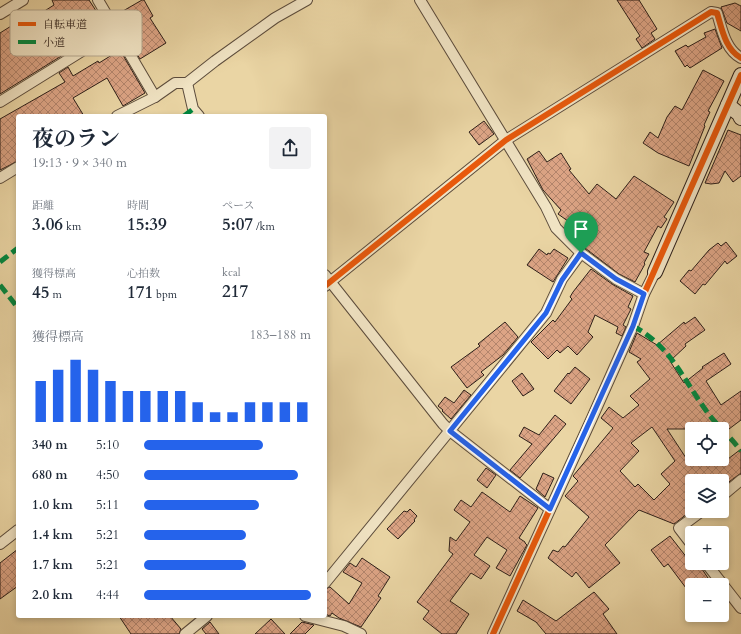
<!DOCTYPE html>
<html lang="ja">
<meta charset="utf-8">
<style>
:root{--surface:#fff;--page:#f2f2f3;--text:#1f2937;--muted:#747a83;--accent:#2563eb}
body{margin:0;font-family:Cardo,"Noto Serif JP",serif;background:var(--page);color:var(--text);height:100vh;display:flex;flex-direction:column;font-size:15px;white-space:nowrap}
*{box-sizing:border-box;margin:0}
p{font-size:13px;color:var(--muted)}
.icon{flex:none;width:22px;height:22px;fill:none;stroke:currentColor;stroke-width:2;stroke-linecap:round;stroke-linejoin:round}
.map{position:relative;flex:1;overflow:hidden}
.sheet{position:absolute;left:16px;top:114px;width:311px;height:504px;display:flex;flex-direction:column;background:var(--surface);border-radius:4px;box-shadow:0 2px 6px #0003}
.sheet>*{flex:none}
.tools{position:absolute;left:685px;top:422px;display:grid;gap:8px}
.tools a{display:grid;place-items:center;width:44px;height:44px;border-radius:4px;background:var(--surface);box-shadow:0 2px 6px #0003;font-size:20px}
.pin{position:absolute;display:grid;place-items:center;width:34px;height:34px;color:#fff;margin:-41px -17px;border-radius:50% 50% 50% 0;rotate:-45deg;box-shadow:0 0 4px #0007}
.pin .icon{rotate:45deg}
.round{display:grid;place-items:center;flex:none;width:42px;height:42px;border-radius:4px;background:var(--page)}
.headline{display:flex;align-items:center;justify-content:space-between;height:68px;padding:0 16px}
h1{font-size:22px;font-weight:700;line-height:30px}
.stats{display:grid;grid-template-columns:repeat(3,1fr);gap:6px;height:68px;padding:4px 16px}
.stats div{display:grid;align-content:center}
.stats b{font-size:17px;font-weight:700}
.stats small{font-size:11px;font-weight:400}
.stats p{font-size:11px}
.chart{height:112px;padding:8px 16px}
.chart p{display:flex;justify-content:space-between}
.chart svg{width:100%;height:72px;margin-top:4px;stroke:var(--accent);stroke-width:6}
ul{padding:0 16px;list-style:none;font-size:13px}
li{display:grid;grid-template-columns:64px 48px 1fr;align-items:center;height:30px}
li i{height:10px;border-radius:5px;background:var(--accent)}
.map>svg:first-child{display:block}
</style>
<div class="map">
<svg width="741" height="634" viewBox="0 0 741 634">
<defs>
<pattern id="building-cross-hatch" width="8" height="8" patternUnits="userSpaceOnUse"><rect width="8" height="8" fill="#dca485"/><path d="M0 0l8 8M0 8l8-8" fill="none" stroke="#b3856c"/></pattern>
</defs>
<rect width="100%" height="100%" fill="#ead5a4"/>
<filter id="stains"><feTurbulence type="fractalNoise" baseFrequency=".005" numOctaves="4"/><feColorMatrix values="0 0 0 0 .2 0 0 0 0 .09 0 0 0 0 .02 0 0 0 .5 -.17"/></filter>
<radialGradient id="worn" r=".72"><stop offset=".6" stop-color="#630" stop-opacity="0"/><stop offset="1" stop-color="#630" stop-opacity=".3"/></radialGradient>
<g fill="url(#building-cross-hatch)" stroke="#2d1f19" fill-rule="evenodd">
<polygon points="52,0 89,0 106,26 105,29 0,94 0,33 32,13 35,17 54,5"/>
<polygon points="142,0 144,0 153,16 150,18 166,43 140,59 131,44 132,43 130,39 137,35 123,11"/>
<polygon points="617,0 639,0 657,29 651,33 655,39 642,48 636,39 640,36"/>
<polygon points="735,3 741,6 741,31 727,23 721,7"/>
<polygon points="715,29 722,48 690,68 687,65 685,67 675,51 686,45 688,47 706,37 704,33"/>
<polygon points="120,50 145,93 123,106 107,78 73,98 84,116 18,116 18,161 0,170 0,119 65,82 59,73 68,67 73,76 98,61 99,63"/>
<polygon points="703,70 724,81 708,111 710,112 704,125 705,126 689,166 658,153 643,143 650,132 658,138 667,117 675,106 682,110"/>
<polygon points="484,121 494,134 479,145 469,132"/>
<polygon points="728,130 741,135 741,176 733,182 725,171 719,183 711,184 705,183"/>
<polygon points="539,151 547,162 561,153 571,169 569,170 589,194 597,184 616,199 634,176 674,202 664,217 667,219 661,228 658,226 644,252 649,254 644,263 645,264 635,282 619,274 585,248 581,244 589,236 558,214 561,210 543,190 527,159"/>
<polygon points="726,242 737,256 727,264 725,261 705,285 703,284 695,294 680,281 689,270 691,271 709,250 718,243 721,246"/>
<polygon points="539,249 547,255 548,253 550,254 554,249 568,258 553,282 527,265"/>
<polygon points="591,269 612,284 633,296 628,307 631,309 623,325 626,327 622,336 616,333 618,327 595,315 588,332 593,337 577,355 568,346 560,353 557,350 548,359 531,342 553,320 555,322 572,299 570,297 573,292"/>
<path d="M695,317L705,330L685,344L686,346L670,361L684,383L703,368L702,367L724,353L731,364L706,381L721,405L741,391V420L729,429H667L688,461L691,459H728L741,449V473L722,487V481H692V510L674,524L639,510L605,545L620,563L589,588L576,572L572,577L548,558L553,550L558,552L563,546L565,547L589,517L565,496L578,481L573,476L613,428L601,418L609,407L623,418L639,405L630,396L650,379L637,362L641,359L629,352L637,333L657,345L684,322L685,324ZM652,427L675,461L661,474L670,484L654,500L638,484L635,487L620,471L639,451L631,443Z"/>
<polygon points="505,322 518,337 503,355 481,372 484,375 467,388 451,367 480,346 478,344"/>
<polygon points="575,367 590,379 571,404 554,391 568,373 569,374"/>
<polygon points="522,373 534,389 523,396 512,381"/>
<polygon points="464,390 471,395 451,419 442,411 443,410 438,406 445,397 454,403"/>
<polygon points="555,415 566,424 520,478 510,470 532,444 519,436 524,427 539,435"/>
<polygon points="486,468 496,475 487,488 477,480"/>
<polygon points="543,473 554,478 545,497 536,489"/>
<polygon points="482,492 510,512 520,496 538,508 519,538 525,542 525,543 527,545 510,576 496,568 507,550 487,537 474,555 490,566 481,579 471,573 450,601 469,614 456,634 442,634 423,619 429,611 417,602 453,554 449,551 450,537 456,541 470,522 454,510 461,500 471,507"/>
<polygon points="410,509 417,516 414,520 415,521 398,539 387,529 404,511 407,512"/>
<polygon points="670,536 691,563 698,563 708,578 698,585 692,585 692,590 689,592 668,564 664,567 651,550"/>
<polygon points="18,549 18,586 0,599 0,563"/>
<polygon points="362,558 390,577 378,596 381,598 361,627 339,618 332,613 330,616 325,614 325,589 330,587 349,604 362,583 343,572 350,563 356,567"/>
<polygon points="594,592 609,609 603,614 617,634 546,634 536,622 517,611 523,600 556,621"/>
<polygon points="119,616 170,616 181,629 179,634 131,634"/>
<polygon points="271,619 285,634 255,634"/>
<polygon points="210,622 219,634 206,634 202,629"/>
<polygon points="302,622 314,625 305,634 290,634"/>
</g>
<g fill="none" stroke-linecap="round" stroke-linejoin="round">
<defs>
<g id="street">
<polyline points="98,0 155,97"/>
<polyline points="420,0 546,207 556,228 581,253 616,279 644,294"/>
<polyline points="0,14 23,0"/>
<polyline points="187,83 193,109 199,116"/>
<polyline points="0,102 116,30"/>
<polyline points="117,116 155,97 175,83 187,83 215,61 275,18 307,0"/>
<polyline points="0,178 18,167"/>
<polyline points="325,275 443,424 450,431 550,509"/>
<path d="M325,286L506,140L711,12L717,13C722,29 725,49 741,58"/>
<polyline points="722,496 741,480"/>
<polyline points="0,544 18,530"/>
<polyline points="692,545 679,528 702,511"/>
<polyline points="706,563 741,608"/>
<polyline points="325,583 546,313 562,279 581,253"/>
<polyline points="305,616 344,626 361,634"/>
<polyline points="185,634 207,616"/>
<polyline points="493,634 592,418 633,326 644,294 655,272"/>
</g>
<g id="secondary">
<polyline points="728,105 739,114 741,118"/>
<polyline points="655,272 741,75"/>
</g>
</defs>
<use href="#street" stroke="#5c4c3c" stroke-width="12"/>
<use href="#secondary" stroke="#2d1f19" stroke-width="16"/>
<use href="#street" stroke="#f1e4c4" stroke-width="10"/>
<use href="#secondary" stroke="#f1e4c4" stroke-width="14"/>
<g stroke="#00873e" stroke-width="5" stroke-dasharray="10 5" stroke-linecap="butt">
<polyline points="184,116 193,109"/>
<polyline points="0,262 18,248"/>
<polyline points="0,285 18,308"/>
<path d="M633,326C670,346 682,377 705,409C715,424 730,436 741,451"/>
</g>
<defs>
<g id="cycleway">
<path d="M325,286L506,140L711,12L717,13C722,29 725,49 741,58"/>
<polyline points="493,634 633,326 644,294 741,75"/>
</g>
</defs>
<use href="#cycleway" stroke="#f1e4c4" stroke-width="8"/>
<use href="#cycleway" stroke="#e8590c" stroke-width="6"/>
</g>
<g fill="none" stroke-linecap="round" stroke-linejoin="round">
<defs>
<polygon id="route" points="581,253 616,279 644,294 633,326 550,509 450,431 546,313 562,280"/>
</defs>
<use href="#route" stroke="#fff" stroke-width="8"/>
<use href="#route" stroke="#2563eb" stroke-width="5"/>
</g>
<rect x="10" y="10" width="132" height="46" rx="6" fill="#f1e4c4" stroke="#b6a991" stroke-width="1"/>
<rect x="18" y="22" width="18" height="4" fill="#e8590c"/>
<rect x="18" y="40" width="18" height="4" fill="#00873e"/>
<g font-size="11" fill="#2d1f19">
<text x="43" y="28">自転車道</text>
<text x="43" y="46">小道</text>
</g>
<rect width="100%" height="100%" filter="url(#stains)"/>
<rect width="100%" height="100%" fill="url(#worn)"/>
</svg>
<div class="tools">
<a><svg class="icon" aria-label="locate" viewBox="0 0 24 24"><circle cx="12" cy="12" r="6"/><path d="M12 2v4M12 18v4M2 12h4M18 12h4"/></svg></a>
<a><svg class="icon" aria-label="layers" viewBox="0 0 24 24"><path d="M12 4l9 5-9 5-9-5zM3 14l9 5 9-5"/></svg></a>
<a>+</a>
<a>−</a>
</div>
<div class="pin" style="left:581px;top:253px;background:#1e9e55"><svg class="icon" aria-label="arrive" viewBox="0 0 24 24"><path d="M6 21V4h12l-3 4 3 4H6"/></svg></div>
<section class="sheet">
<div class="headline"><div><h1>夜のラン</h1><p>19:13 · 9 × 340 m</p></div><a class="round"><svg class="icon" aria-label="share" viewBox="0 0 24 24"><path d="M12 15V3M7 8l5-5 5 5M5 13v7h14v-7"/></svg></a></div>
<div class="stats">
<div><p>距離</p><b>3.06<small> km</small></b></div>
<div><p>時間</p><b>15:39</b></div>
<div><p>ペース</p><b>5:07<small> /km</small></b></div>
</div>
<div class="stats">
<div><p>獲得標高</p><b>45<small> m</small></b></div>
<div><p>心拍数</p><b>171<small> bpm</small></b></div>
<div><p>kcal</p><b>217</b></div>
</div>
<div class="chart"><p><span>獲得標高</span>183–188 m</p>
<svg viewBox="0 0 160 44" preserveAspectRatio="none"><path d="M5 44V19M15 44V12M25 44V6M35 44V12M45 44V19M55 44V25M65 44V25M75 44V25M85 44V25M95 44V32M105 44V38M115 44V38M125 44V32M135 44V32M145 44V32M155 44V32"/></svg>
</div>
<ul>
<li><b>340 m</b>5:10<i style="width:71%"></i></li>
<li><b>680 m</b>4:50<i style="width:92%"></i></li>
<li><b>1.0 km</b>5:11<i style="width:69%"></i></li>
<li><b>1.4 km</b>5:21<i style="width:61%"></i></li>
<li><b>1.7 km</b>5:21<i style="width:61%"></i></li>
<li><b>2.0 km</b>4:44<i style="width:100%"></i></li>
</ul>
</section>
</div>
